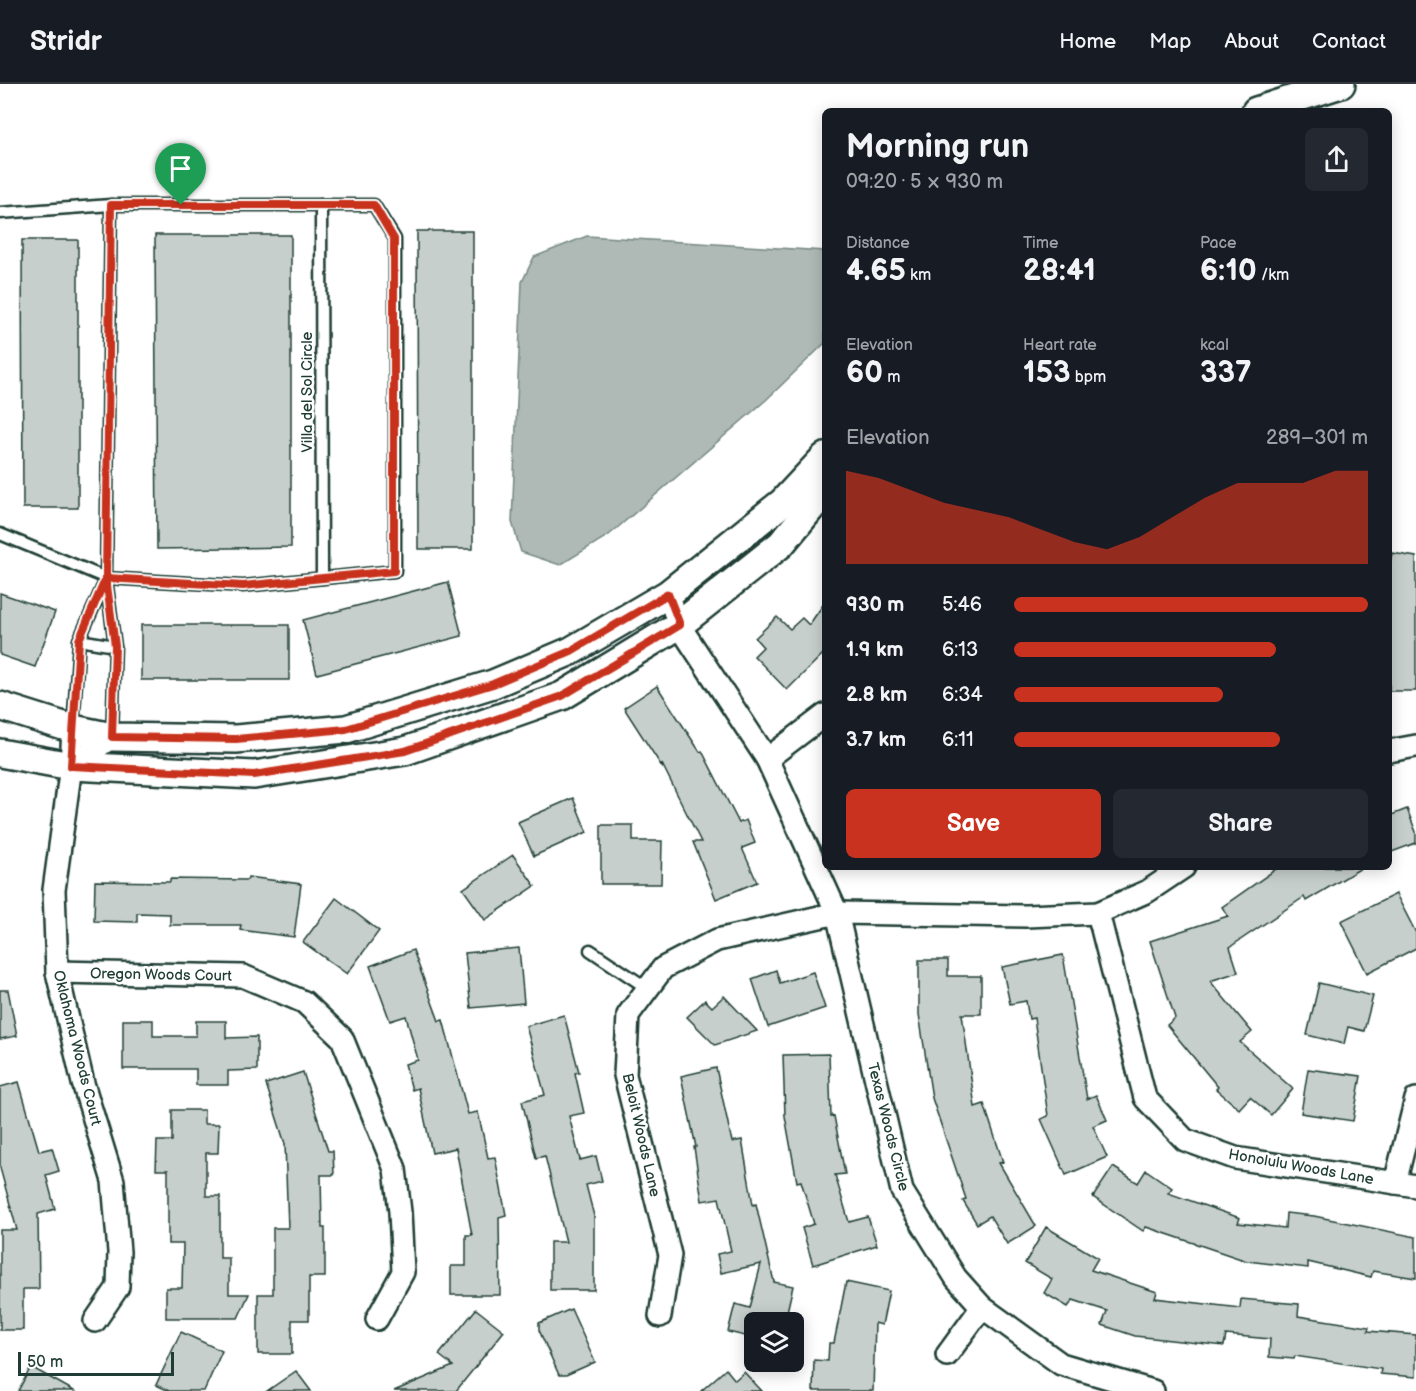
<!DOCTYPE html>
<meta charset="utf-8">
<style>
:root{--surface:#171b24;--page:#242831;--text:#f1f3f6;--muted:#9ea1a6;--line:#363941;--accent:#c8321e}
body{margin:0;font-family:"Balsamiq Sans",sans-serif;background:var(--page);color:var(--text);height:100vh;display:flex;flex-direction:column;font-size:22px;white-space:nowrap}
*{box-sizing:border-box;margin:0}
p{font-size:20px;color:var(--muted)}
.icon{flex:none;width:33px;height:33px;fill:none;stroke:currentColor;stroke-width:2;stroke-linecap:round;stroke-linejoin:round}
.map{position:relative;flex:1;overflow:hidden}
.sheet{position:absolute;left:822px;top:24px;width:570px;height:762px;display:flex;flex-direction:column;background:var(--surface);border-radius:9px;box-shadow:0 3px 15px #0003}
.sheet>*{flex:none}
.fabs{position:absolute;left:744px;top:1228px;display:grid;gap:12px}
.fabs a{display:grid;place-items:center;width:60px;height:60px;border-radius:9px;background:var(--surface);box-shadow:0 3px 15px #0003;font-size:30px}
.scale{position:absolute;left:18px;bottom:15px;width:156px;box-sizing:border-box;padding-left:6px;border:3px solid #1f3d34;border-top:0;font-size:16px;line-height:21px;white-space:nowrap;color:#1f3d34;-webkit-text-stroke:4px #fff;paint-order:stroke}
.pin{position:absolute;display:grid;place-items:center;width:51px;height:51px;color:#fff;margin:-62px -26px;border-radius:50% 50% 50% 0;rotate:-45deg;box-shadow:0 0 6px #0007}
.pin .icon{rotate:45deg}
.round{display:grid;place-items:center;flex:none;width:63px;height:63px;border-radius:9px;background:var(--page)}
.summary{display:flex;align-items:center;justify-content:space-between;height:102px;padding:0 24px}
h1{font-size:33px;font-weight:700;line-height:45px}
.figures{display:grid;grid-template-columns:repeat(3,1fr);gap:9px;height:102px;padding:6px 24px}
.figures div{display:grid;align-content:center}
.figures b{font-size:30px;font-weight:700}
.figures small{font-size:16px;font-weight:400}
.figures p{font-size:16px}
.chart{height:168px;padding:12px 24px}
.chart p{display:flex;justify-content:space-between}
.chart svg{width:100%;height:108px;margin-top:6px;fill:var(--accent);opacity:.7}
.button{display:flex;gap:12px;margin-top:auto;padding:12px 24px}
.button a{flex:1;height:69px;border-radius:9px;background:var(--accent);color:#fff;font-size:24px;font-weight:700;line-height:69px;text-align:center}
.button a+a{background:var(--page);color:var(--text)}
ul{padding:0 24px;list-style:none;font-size:20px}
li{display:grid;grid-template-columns:96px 72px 1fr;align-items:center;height:45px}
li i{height:15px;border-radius:8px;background:var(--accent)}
header{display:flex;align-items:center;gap:36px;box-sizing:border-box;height:84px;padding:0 30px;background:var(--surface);border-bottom:2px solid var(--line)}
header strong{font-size:28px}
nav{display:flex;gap:33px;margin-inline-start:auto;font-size:21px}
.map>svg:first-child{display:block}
</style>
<header>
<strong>Stridr</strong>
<nav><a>Home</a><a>Map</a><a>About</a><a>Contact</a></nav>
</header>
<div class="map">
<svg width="1416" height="1307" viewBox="0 0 1416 1307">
<rect width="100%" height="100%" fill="#fff"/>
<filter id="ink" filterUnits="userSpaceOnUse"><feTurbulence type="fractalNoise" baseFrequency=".0167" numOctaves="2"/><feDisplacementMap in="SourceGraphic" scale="12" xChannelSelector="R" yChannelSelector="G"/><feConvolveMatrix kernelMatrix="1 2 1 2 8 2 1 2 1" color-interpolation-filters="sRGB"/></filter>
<g filter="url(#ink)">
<polygon fill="#afbab7" stroke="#758883" stroke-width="1.5" points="587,152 825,167 825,259 766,316 609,451 560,481 521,468 512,438 522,198 534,173"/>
<g fill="#c7cfcc" stroke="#1f3d34" stroke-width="1.5">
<polygon points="417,147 473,147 473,465 418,465"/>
<polygon points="155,151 291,151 291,463 157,465"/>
<polygon points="22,156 78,156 78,424 23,424"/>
<polygon points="1392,469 1416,473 1416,607 1389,607 1389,484"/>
<polygon points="448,498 462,552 317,590 303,536"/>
<polygon points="0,509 55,528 35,583 0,571"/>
<polygon points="825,518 825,568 787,606 754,572 763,563 755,554 777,533 790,545 802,534 809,541"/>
<rect x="141" y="541" width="148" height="55"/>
<polygon points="657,602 700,668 702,667 739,739 746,736 755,759 742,764 757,798 716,815 693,758 701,758 662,680 662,683 624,624"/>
<polygon points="573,714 587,748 534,772 518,738"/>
<polygon points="1407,725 1416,748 1416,759 1389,769 1389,732"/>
<polygon points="601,741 633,741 633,757 662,757 661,800 601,800"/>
<polygon points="513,771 535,802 485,836 463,805"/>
<polygon points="1279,783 1363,783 1306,817 1304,813 1230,863 1238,888 1210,897 1252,948 1240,958 1293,1005 1271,1031 1250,1013 1239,1025 1216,1005 1218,1003 1167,941 1175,934 1150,857 1228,832 1222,823"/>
<polygon points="248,793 301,800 294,853 240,846 241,841 170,841 170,830 137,829 137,838 94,837 95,797 170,798 170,795 247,796"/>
<polygon points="1396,810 1416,849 1416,864 1367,889 1341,837"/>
<polygon points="336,814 379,847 347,890 303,858"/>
<polygon points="519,864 524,919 471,924 465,869"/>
<polygon points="413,866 439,937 443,936 468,1030 478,1028 488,1074 495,1073 506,1131 499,1133 500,1211 451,1211 451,1182 466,1182 466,1151 472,1151 456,1064 432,1069 418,1004 412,1006 405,980 418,976 406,932 390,937 370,882"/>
<polygon points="1063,871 1087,1015 1096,1011 1107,1036 1093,1042 1107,1073 1066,1091 1041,1035 1048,1032 1034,934 1029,935 1026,917 1010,920 1002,883"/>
<polygon points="919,876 948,876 948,892 981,892 981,930 962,930 975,1023 984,1020 1003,1078 999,1079 1036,1142 1007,1160 990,1132 977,1140 963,1117 966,1115 932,1014 919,930"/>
<polygon points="776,886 780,899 813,888 825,924 768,943 752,895"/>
<polygon points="1319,899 1373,912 1364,947 1348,943 1344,960 1307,951"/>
<polygon points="0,906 8,906 17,952 0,955"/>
<polygon points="724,912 757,947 715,961 687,933 705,916 712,923"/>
<polygon points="564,931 579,988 575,989 584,1029 569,1032 580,1076 596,1072 602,1097 586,1101 594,1132 594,1206 550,1206 550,1158 566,1158 545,1072 536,1074 522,1017 545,1011 526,942"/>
<polygon points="123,936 153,936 153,952 196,952 196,937 226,937 226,954 257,953 257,986 228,987 228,1001 196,1001 196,985 123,985"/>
<polygon points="829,970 831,1033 834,1032 845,1090 835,1091 849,1138 868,1133 877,1161 813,1181 802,1144 814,1140 801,1097 797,1098 785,1032 783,971"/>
<polygon points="716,984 732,1058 742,1056 753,1121 756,1120 774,1198 793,1202 786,1232 787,1239 754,1239 754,1254 728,1248 735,1220 750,1224 761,1180 721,1189 717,1170 731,1167 719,1114 702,1117 694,1063 696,1063 681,992"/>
<polygon points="1308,985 1361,992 1353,1037 1301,1029"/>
<polygon points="303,988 328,1067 333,1067 334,1091 321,1091 322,1144 325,1144 325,1193 309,1193 309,1236 292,1236 292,1270 258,1270 258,1210 273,1210 273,1144 288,1144 285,1060 266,1000"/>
<polygon points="19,998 39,1067 52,1064 59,1087 46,1091 55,1125 38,1130 39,1205 23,1205 23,1246 0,1246 0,1146 17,1146 0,1084 0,1003"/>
<polygon points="172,1026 204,1026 204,1040 219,1040 218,1069 206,1069 206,1112 220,1112 220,1174 229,1174 229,1210 249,1210 238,1234 166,1234 166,1204 182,1204 183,1160 168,1160 168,1086 156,1086 157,1057 172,1057"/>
<polygon points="1113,1083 1138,1099 1146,1086 1172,1104 1168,1109 1240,1134 1238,1139 1285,1144 1286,1129 1314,1132 1416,1153 1416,1194 1373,1187 1371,1193 1308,1178 1308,1184 1247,1177 1146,1143 1143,1147 1093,1113"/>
<polygon points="1046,1143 1098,1174 1091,1186 1157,1208 1155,1214 1240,1224 1241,1215 1299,1220 1298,1232 1369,1243 1368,1247 1416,1251 1416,1293 1380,1290 1381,1285 1295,1272 1294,1275 1269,1273 1270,1255 1226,1251 1224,1262 1135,1252 1102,1241 1107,1227 1073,1216 1068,1223 1044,1209 1052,1195 1025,1179"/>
<polygon points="846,1198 889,1207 882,1241 875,1239 873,1307 813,1307 814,1276 828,1277 829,1259 834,1259"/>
<polygon points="476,1225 504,1247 456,1307 394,1307 453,1282 439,1271"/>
<polygon points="571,1225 595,1278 566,1291 559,1291 539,1246 539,1239"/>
<polygon points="181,1248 222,1267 204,1307 169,1307 156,1301"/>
<polygon points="31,1283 74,1307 18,1307"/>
<polygon points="726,1285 735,1296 744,1288 762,1307 701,1307"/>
<polygon points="296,1287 311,1307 267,1307"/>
</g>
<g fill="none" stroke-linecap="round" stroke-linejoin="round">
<defs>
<g id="service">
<polyline points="111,121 106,494 115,562 112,653"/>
<polyline points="321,121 322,494"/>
<polyline points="0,129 111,121 374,121 395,155 395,487 243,502 106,494 0,450"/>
<polyline points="79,556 115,562"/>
<polyline points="73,644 79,556 106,495"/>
<polyline points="590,866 647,904"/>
</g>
<g id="minor">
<polyline points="668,510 679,541 767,675 837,829 902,1107 956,1194 982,1223 1061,1280 1153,1307"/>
<polyline points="73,645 71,682 54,806 57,888 83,999 113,1097 119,1168 118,1203 95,1237"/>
<polyline points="1389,667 1416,662"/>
<polyline points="767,675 825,631"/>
<polyline points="71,682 112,653"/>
<polyline points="1098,829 1145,1014 1185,1056 1235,1074 1416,1102"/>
<polyline points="57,888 243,892 304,918 342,954 395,1085 400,1128 403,1188 377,1235"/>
<polyline points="1395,1099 1416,1015"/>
<polyline points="660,1232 670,1171 625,991 628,931 663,884 717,856 837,829 1026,832 1098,829 1148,807 1184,783"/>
<polyline points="947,1271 982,1223"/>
</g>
<g id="tertiary">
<polyline points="1256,27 1341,0"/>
<polyline points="0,622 73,645 112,653 236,655 346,645 493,600 571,567 668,510 783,418 825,373"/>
<polyline points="0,669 71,682 254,691 405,667 562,612 679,541 781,460 825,407"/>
</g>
</defs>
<use href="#service" stroke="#1f3d34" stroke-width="15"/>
<use href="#minor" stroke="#1f3d34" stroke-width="26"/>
<use href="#tertiary" stroke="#1f3d34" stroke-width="32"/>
<use href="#service" stroke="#fff" stroke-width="10"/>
<use href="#minor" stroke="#fff" stroke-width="21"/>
<use href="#tertiary" stroke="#fff" stroke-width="27"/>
</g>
</g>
<g fill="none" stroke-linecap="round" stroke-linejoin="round" filter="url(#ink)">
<defs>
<polyline id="route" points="181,121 111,121 106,494 115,562 112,653 236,655 346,645 493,600 571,567 668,510 680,541 562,612 405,667 254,691 71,682 79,556 106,494 243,502 394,487 394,155 374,121 181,121"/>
</defs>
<use href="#route" stroke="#fff" stroke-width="12"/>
<use href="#route" stroke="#c8321e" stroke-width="8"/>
</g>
<g text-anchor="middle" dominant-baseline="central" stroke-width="5" stroke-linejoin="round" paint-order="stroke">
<g font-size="15" fill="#1f3d34" stroke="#fff">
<text transform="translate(307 308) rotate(-90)">Villa del Sol Circle</text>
<text transform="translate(161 891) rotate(1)">Oregon Woods Court</text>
<text transform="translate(77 964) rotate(76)">Oklahoma Woods Court</text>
<text transform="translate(888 1043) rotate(76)">Texas Woods Circle</text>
<text transform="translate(641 1051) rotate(77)">Beloit Woods Lane</text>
<text transform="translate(1301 1083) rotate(10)">Honolulu Woods Lane</text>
</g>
</g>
</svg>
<div class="fabs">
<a><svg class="icon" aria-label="layers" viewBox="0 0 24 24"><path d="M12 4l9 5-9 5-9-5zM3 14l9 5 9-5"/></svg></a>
</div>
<div class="scale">50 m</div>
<div class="pin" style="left:181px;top:121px;background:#1e9e55"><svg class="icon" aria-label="arrive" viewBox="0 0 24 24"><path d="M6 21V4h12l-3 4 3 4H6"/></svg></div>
<section class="sheet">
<div class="summary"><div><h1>Morning run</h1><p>09:20 · 5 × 930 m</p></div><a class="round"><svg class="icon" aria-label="share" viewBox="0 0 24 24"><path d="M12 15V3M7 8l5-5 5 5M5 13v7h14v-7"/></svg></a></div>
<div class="figures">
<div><p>Distance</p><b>4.65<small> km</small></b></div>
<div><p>Time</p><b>28:41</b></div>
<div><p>Pace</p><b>6:10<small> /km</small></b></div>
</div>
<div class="figures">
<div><p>Elevation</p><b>60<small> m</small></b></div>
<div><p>Heart rate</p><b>153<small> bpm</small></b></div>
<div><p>kcal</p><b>337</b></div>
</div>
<div class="chart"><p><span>Elevation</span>289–301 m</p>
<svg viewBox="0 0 160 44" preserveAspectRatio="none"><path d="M0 44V6L10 9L20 14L30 19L40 22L50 25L60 30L70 35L80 38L90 33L100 25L110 17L120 11L130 11L140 11L150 6L160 6V44z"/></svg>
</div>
<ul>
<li><b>930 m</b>5:46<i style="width:100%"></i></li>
<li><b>1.9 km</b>6:13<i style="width:74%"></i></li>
<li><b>2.8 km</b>6:34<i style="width:59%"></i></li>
<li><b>3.7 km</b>6:11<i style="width:75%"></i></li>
</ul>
<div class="button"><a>Save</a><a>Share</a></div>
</section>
</div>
